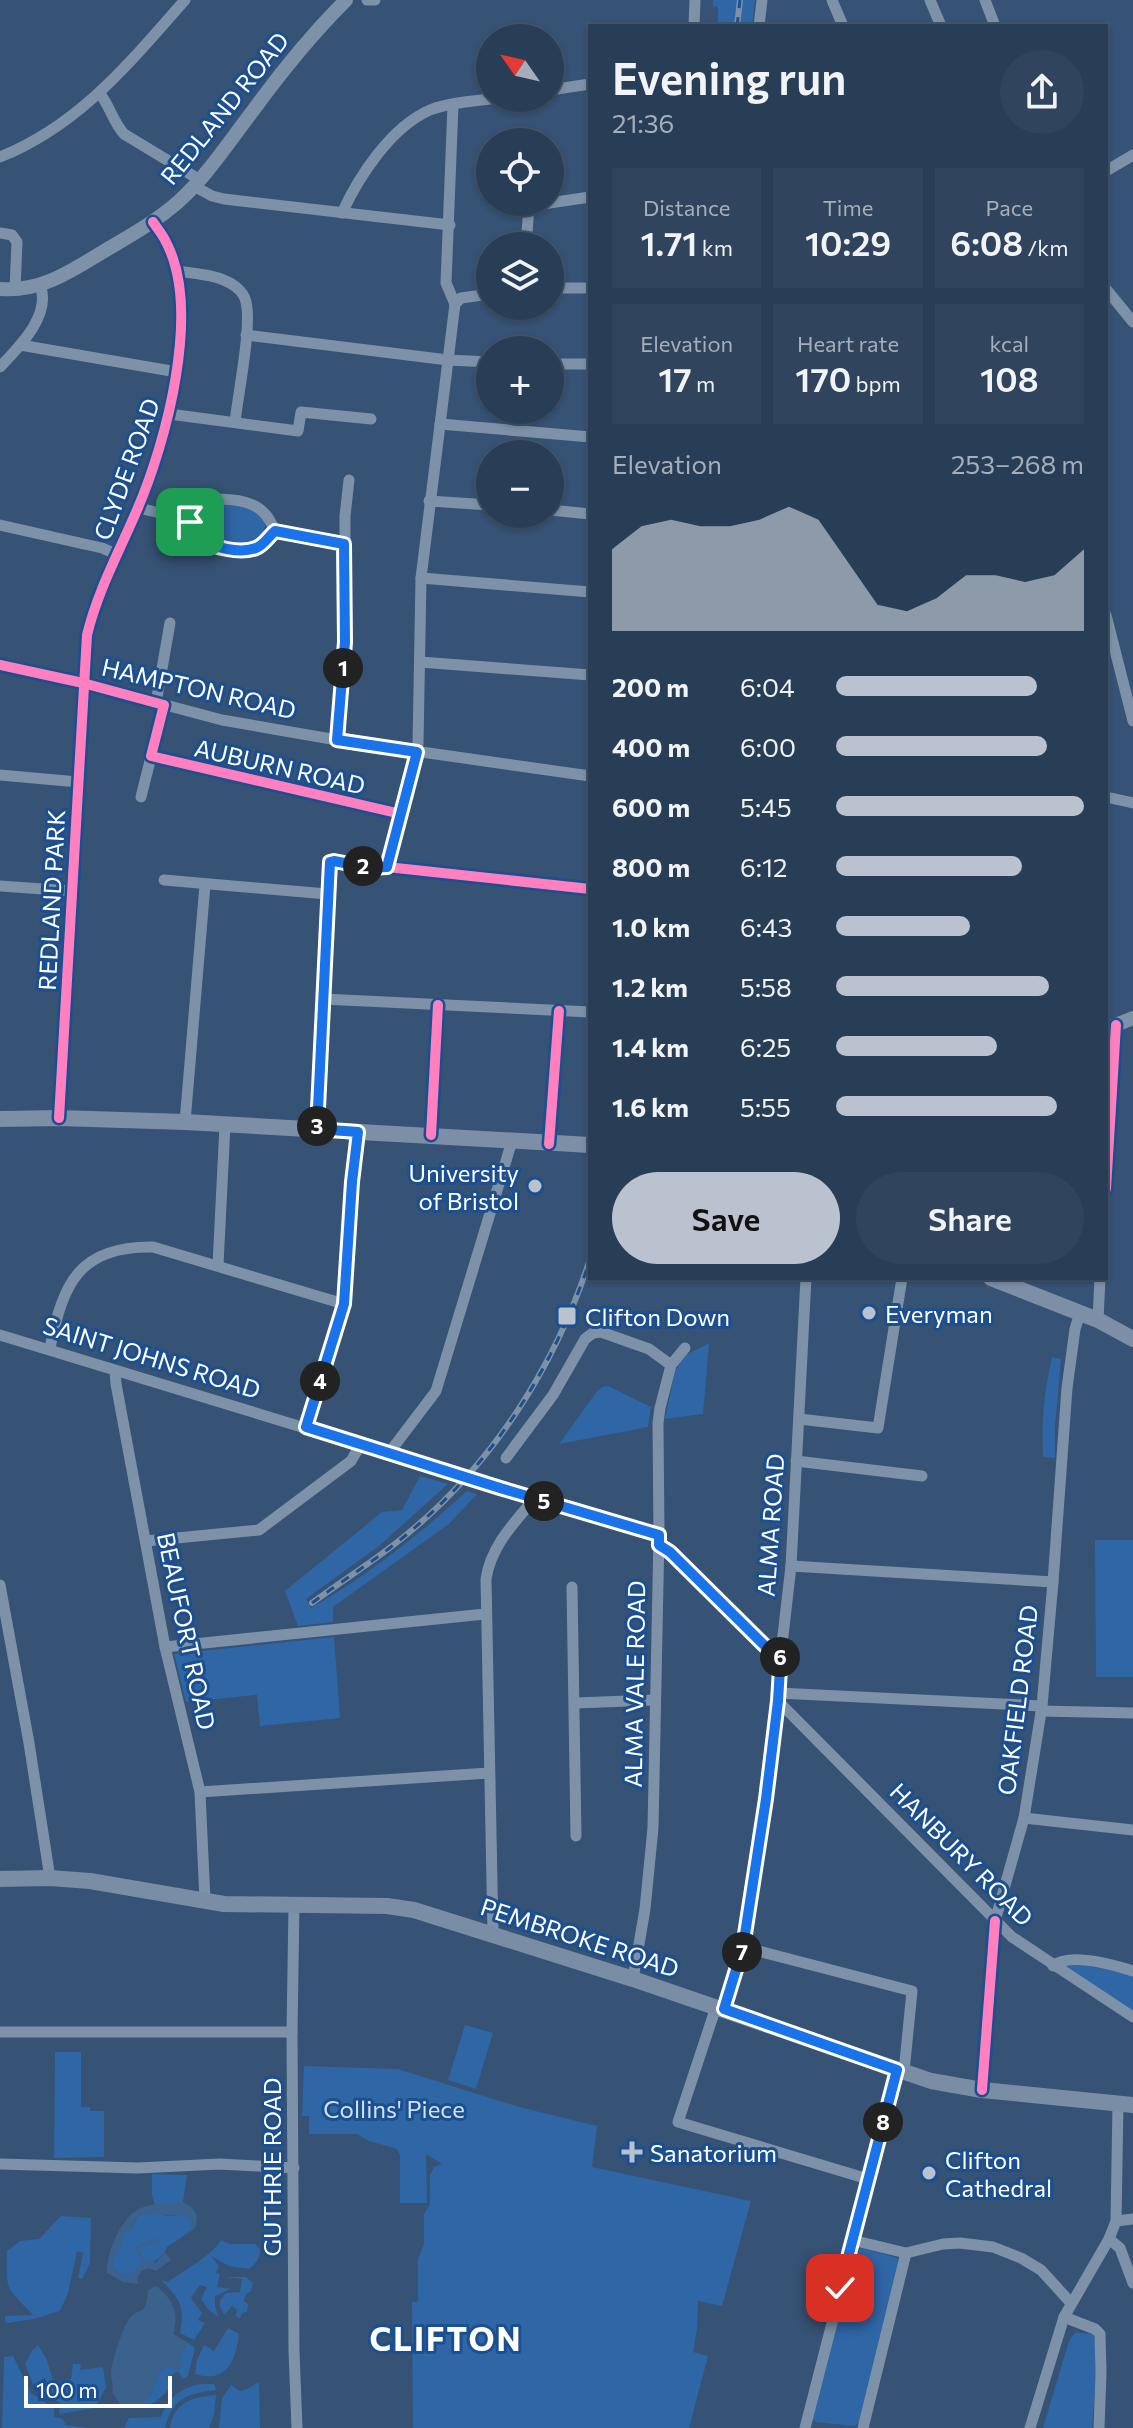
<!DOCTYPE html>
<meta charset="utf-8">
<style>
:root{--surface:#283e57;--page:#30455d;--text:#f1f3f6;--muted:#a5aeba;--line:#44576d;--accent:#b9c2ce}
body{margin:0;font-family:Commissioner,sans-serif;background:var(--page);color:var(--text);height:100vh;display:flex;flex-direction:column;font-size:30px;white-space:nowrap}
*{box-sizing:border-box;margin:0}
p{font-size:26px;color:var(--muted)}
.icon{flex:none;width:44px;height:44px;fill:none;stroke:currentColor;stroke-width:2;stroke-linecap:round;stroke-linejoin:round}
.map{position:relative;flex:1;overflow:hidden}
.panel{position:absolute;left:588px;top:24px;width:520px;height:1256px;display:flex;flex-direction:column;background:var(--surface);border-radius:0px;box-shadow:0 2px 6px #0004,0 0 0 2px var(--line)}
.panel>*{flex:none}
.needle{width:52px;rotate:304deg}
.controls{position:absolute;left:476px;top:24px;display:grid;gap:16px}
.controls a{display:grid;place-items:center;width:88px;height:88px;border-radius:50%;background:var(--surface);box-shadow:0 2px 6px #0004,0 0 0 2px var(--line);font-size:40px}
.scale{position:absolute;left:24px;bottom:20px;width:148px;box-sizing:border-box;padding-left:8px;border:4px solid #fff;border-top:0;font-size:22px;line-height:28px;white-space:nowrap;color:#fff;-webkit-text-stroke:6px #1b4f8f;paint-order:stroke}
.pin{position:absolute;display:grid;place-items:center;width:68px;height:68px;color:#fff;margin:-34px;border-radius:16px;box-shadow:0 4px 12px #0006}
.km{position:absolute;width:40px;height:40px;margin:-20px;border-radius:50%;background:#222;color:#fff;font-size:22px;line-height:40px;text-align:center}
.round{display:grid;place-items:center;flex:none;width:84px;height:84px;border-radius:42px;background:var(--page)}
.head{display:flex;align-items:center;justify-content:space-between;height:136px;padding:0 24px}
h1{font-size:44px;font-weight:600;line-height:60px}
.metrics{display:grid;grid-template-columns:repeat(3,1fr);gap:12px;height:136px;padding:8px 24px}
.metrics div{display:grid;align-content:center;border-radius:0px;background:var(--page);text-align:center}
.metrics b{font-size:34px;font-weight:600}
.metrics small{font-size:22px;font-weight:400}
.metrics p{font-size:22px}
.chart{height:224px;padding:16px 24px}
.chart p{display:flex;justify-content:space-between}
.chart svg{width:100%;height:144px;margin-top:8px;fill:var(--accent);opacity:.7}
.cta{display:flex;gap:16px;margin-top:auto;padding:16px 24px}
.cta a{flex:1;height:92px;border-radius:48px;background:var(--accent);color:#111;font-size:32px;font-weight:600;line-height:92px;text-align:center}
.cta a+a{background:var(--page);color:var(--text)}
ul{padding:0 24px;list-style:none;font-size:26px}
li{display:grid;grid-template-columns:128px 96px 1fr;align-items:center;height:60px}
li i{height:20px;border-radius:10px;background:var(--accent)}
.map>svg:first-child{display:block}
</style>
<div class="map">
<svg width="1133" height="2428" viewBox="0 0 1133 2428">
<rect width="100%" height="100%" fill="#365274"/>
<g fill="#2f66a5">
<polygon points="713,0 755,0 752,26 718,26 718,7 713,6"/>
<path d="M226,504C245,507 279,513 259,540C235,550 174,540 206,506Z"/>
<polygon points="709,1343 703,1414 665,1419 675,1371 684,1356"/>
<path d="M1052,1357L1061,1359L1055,1427V1458L1043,1457C1041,1423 1044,1390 1052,1357Z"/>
<polygon points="608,1386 651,1407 648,1427 559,1444 595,1394 602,1387"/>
<path d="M420,1476L448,1484L379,1546L306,1599L311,1608C366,1577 420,1534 467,1491L477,1494L449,1524L333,1607V1622L298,1626L285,1591L382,1512L402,1510Z"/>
<polygon points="1095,1540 1133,1540 1133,1677 1096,1677"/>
<polygon points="334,1637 340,1718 260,1726 257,1695 186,1702 174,1654"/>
<polygon points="1074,1963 1133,1975 1133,2012 1060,1966"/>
<polygon points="465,2025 493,2033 476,2089 448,2080"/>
<polygon points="55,2052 81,2052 81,2107 90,2107 90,2111 104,2111 104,2157 54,2158"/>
<polygon points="304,2066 398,2069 519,2107 597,2126 592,2167 751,2201 722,2306 698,2301 697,2329 693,2352 708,2356 689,2428 413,2428 412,2302 418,2302 418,2259 424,2244 424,2214 430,2204 430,2175 434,2167 442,2164 426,2154 427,2203 400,2203 400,2155 397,2149 369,2141 357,2134 309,2134 309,2116 302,2116"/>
<polygon points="152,2174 187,2175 183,2202 155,2206 152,2195"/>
<path d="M154,2212C165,2217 172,2217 184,2214L193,2221C189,2236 178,2239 167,2247C159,2267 143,2260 130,2276C120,2275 115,2273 112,2264L125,2230H131L138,2215Z"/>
<path d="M61,2216L91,2218L90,2263L82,2279L78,2278L83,2253L77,2251L68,2293L60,2311L34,2319L8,2323L5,2322V2316L33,2315C6,2286 6,2293 7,2251L20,2241L39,2239Z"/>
<path d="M221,2240L230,2244H255L260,2249C260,2258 256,2264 249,2269L229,2266L211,2256L219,2266L216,2273L220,2274L217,2287L231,2289L215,2296V2306L219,2318L208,2309L201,2299L207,2287L200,2285L191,2298L202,2313L198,2320L205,2323L194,2340L180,2333C185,2306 180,2299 161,2280L168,2282C183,2271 214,2254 221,2240Z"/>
<polygon points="861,2248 898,2258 900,2264 861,2421 855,2426 816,2422 812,2418 856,2252"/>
<polygon points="224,2277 246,2277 253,2283 251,2291 246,2294 244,2301 248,2304 247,2312 242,2313 240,2319 236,2316 237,2310 232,2306 224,2315 220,2307 220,2300 226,2293 240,2292 242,2279"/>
<path d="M228,2328L239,2334C236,2361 226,2384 195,2374L197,2360L204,2345L214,2351Z"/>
<polygon points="1076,2332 1092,2334 1098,2345 1092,2428 1043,2428 1069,2341"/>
<path d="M187,2342L195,2348L188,2376L183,2379L178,2371L167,2378L171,2387C153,2406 149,2408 123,2408L119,2403L141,2404L152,2393L159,2371L167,2367L177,2369L183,2366L178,2361Z"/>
<polygon points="38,2345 47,2360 54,2384 71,2379 73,2364 81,2364 80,2370 103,2367 106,2387 95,2408 59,2414 60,2403 35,2389 25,2364 32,2351"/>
<polygon points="13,2356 31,2393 54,2408 54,2417 63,2419 66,2425 90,2428 2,2428 4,2357"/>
<polygon points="259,2382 260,2428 219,2428 222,2398 231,2385 240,2391 247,2389"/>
<path d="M202,2384H214L216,2390C187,2394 173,2397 165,2428H124L129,2418L161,2417C169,2397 181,2387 202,2384Z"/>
<path d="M216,2395L214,2415L209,2428H170C173,2402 193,2397 216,2395Z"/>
</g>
<g fill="#3b618d">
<path d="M183,2202C195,2207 200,2215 195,2228L186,2235L193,2222L184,2214C164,2219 158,2211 138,2215L130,2231H125L122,2238L123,2242L112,2264C115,2273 120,2275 130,2276L138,2266L150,2260L156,2263L165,2252L171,2260L156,2271L149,2268C140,2270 137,2275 138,2284L123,2282L107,2273C106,2254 120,2220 137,2210C148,2203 170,2203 183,2202Z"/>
<path d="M156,2286C173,2299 180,2313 173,2334L187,2342L178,2361L184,2366L177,2370L167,2367L159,2371L152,2393L141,2405L119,2403L112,2392C114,2384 111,2380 111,2373C111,2363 123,2327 129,2319C140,2305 146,2319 148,2290Z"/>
</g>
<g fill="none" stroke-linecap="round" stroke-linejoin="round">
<polyline stroke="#3b618d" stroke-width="3" points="144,2262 137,2250 139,2246 158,2240"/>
<g stroke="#7d92a8" stroke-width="11">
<polyline points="367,0 375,0"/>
<polyline points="832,0 843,26"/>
<polyline points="930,0 941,26"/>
<polyline points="985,0 995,26"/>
<polyline points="694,26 695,0"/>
<polyline points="759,26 762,0"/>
<polyline points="550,90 590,84"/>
<path d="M100,94C110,106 113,122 124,134L200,180"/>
<polyline points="453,105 446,283 455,304"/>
<path d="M0,157C80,125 130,62 185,0"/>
<polyline points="1106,171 1133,155"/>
<polyline points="194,186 212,196 224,199 450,225"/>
<path d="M342,213C359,176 391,127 430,110C450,102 476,101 498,98"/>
<polyline points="0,233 12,235 17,242 15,290"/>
<polyline points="526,246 529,206 590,197"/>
<path d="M175,271C194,273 221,275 236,287C241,291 245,296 246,302C252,327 238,394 235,422"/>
<polyline points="550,288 590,288"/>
<polyline points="1106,289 1133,322"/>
<polyline points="455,304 461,298 490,294"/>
<polyline points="246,335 448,360 490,362"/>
<polyline points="20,345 177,372"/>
<polyline points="550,364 590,364"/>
<path d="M0,367C19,347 52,315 40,285"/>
<polyline points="169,414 298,431 301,412 371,419"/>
<polyline points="440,424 590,437"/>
<polyline points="429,501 490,505"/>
<polyline points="138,508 187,519"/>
<polyline points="550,510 590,514"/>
<path d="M187,519L208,500C225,498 253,499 265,514C270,519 272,525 275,531"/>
<path d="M187,519C190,524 193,531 197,536C209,548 239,554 254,548C263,545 268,537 275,531"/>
<polyline points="0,525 102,548 116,554"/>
<polyline points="275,531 344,544"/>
<polyline points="421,578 590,592"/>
<polyline points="1106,615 1133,721"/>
<polyline points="420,662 590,675"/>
<polyline points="0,665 83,683 222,720 337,740 590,776"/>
<polyline points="156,703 170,623"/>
<polyline points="337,740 345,642 345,516 349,480"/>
<polyline points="151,756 401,814"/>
<polyline points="0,775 78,782"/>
<polyline points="141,797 164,705"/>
<polyline points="1106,797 1133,803"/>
<polyline points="387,867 418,744 421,578 455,304"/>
<polyline points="164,880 327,894"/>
<polyline points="0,886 71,891"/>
<polyline points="323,999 590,1012"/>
<path d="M59,1118L87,635C98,590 119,552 137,510C166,443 202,310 166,242C163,235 157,228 153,222"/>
<polyline points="185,1122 205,885"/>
<polyline points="317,1129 330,862 334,861 370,868 387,867 590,889"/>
<polyline points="431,1135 438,1005"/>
<polyline points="549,1144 559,1011"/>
<polyline points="1106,1189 1116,1025"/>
<polyline points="218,1265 225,1125"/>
<polyline points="1098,1320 1100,1278"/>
<polyline points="0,1335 446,1471"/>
<path d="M50,1348C63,1283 79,1246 153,1247L344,1304"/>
<polyline points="115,1371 116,1384 165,1647 200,1792 205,1901"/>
<polyline points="799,1419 878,1428 902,1278"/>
<polyline points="306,1427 344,1304 352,1182 358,1132"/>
<polyline points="389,1453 436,1391 512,1141"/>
<polyline points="506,1458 553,1395 585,1339 593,1333 601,1332 649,1349 671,1365"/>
<polyline points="796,1461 922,1476"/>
<polyline points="500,1488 659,1535"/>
<polyline points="146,1541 259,1530 351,1461 361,1444"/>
<polyline points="659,1545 670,1552 766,1647 781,1653"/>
<polyline points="791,1566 1053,1582"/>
<polyline points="0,1585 29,1743 50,1878"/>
<polyline points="572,1587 576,1836"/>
<polyline points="165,1647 485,1614"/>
<polyline points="778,1693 1042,1706"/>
<polyline points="778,1701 1012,1937 1133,2017"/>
<polyline points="575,1703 655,1700"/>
<polyline points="1041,1711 1133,1713"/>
<polyline points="200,1792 489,1773"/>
<polyline points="1024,1818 1133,1830"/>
<polyline points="294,1905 292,2032 294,2351 297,2428"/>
<path d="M493,1934L486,1579C491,1546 514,1523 535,1498"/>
<polyline points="743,1947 912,1991 904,2072"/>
<path d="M1053,1966C1069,1952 1114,1965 1133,1971"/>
<polyline points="633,1979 645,1909 653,1828 659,1535 658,1423 660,1408 671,1365 685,1348"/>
<polyline points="716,2007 678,2122 868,2179"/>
<polyline points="724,2009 743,1947 766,1799 778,1701 781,1653 791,1566 806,1278"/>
<polyline points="0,2032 292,2032"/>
<polyline points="982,2090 995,1921 1024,1818 1042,1706 1053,1582 1067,1388 1075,1329 1080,1313"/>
<polyline points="0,2164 138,2168 220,2164 294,2168"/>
<polyline points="1116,2221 1133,2219"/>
<polyline points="1109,2239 1120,2248 1133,2283"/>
<polyline points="852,2240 906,2253 943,2244 960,2243 993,2247 1021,2258 1041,2270 1071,2303"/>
<polyline points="1064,2317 1095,2329 1100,2334 1101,2373 1099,2428"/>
<polyline points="805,2428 897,2070"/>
<polyline points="863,2428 906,2253"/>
<polyline points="1030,2428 1064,2317 1109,2239 1116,2221 1118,2104"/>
</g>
<g stroke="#7d92a8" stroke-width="14">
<path d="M0,289C37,292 65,275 96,256C124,239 153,224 178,202C207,176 228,143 252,112C281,72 311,35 346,0"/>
<polyline points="1106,1029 1133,1018"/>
</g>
<polyline stroke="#798da4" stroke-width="16" points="0,1879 50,1878 90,1881 224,1904 387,1906 414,1910 633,1979 931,2081 982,2090 1133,2105"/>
<g stroke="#7d8ea7" stroke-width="16">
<polyline points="0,1119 59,1118 185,1122 590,1145"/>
<polyline points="991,1278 1098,1320 1133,1339"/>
</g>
<defs>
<g id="rail">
<polyline points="737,26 740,0"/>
<path d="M312,1603C343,1580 376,1560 406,1535C493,1464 556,1365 590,1259"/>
</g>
</defs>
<use href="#rail" stroke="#7e92a7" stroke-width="6"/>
<use href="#rail" stroke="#1b4f8f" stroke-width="3" stroke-dasharray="9" stroke-linecap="butt"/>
<polyline stroke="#7d92a8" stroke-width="11" points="446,1471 500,1488"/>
<defs>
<g id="cycleway">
<polyline points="0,665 83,683 164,705 151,756 401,814 387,867 590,889"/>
<path d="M59,1118L87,635C98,590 119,552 137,510C166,443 202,310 166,242C163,235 157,228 153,222"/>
<polyline points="317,1129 323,999"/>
<polyline points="431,1135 438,1005"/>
<polyline points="549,1144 559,1011"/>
<polyline points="1106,1189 1116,1025"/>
<polyline points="982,2090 995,1921"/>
</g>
</defs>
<use href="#cycleway" stroke="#1b4f8f" stroke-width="15"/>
<use href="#cycleway" stroke="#ff80c0" stroke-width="10"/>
</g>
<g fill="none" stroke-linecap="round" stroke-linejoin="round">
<defs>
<path id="route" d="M190,522C192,529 194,534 200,538C212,548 241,554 256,548C264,545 268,537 275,531L344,544L345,642L337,740L417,752L387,867L370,868L334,861L330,862L317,1129L358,1132L352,1182L344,1304L306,1427L500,1488L659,1535V1545L670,1552L766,1647L781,1653L778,1701L766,1799L743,1947L724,2009L897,2070L840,2288"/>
</defs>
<use href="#route" stroke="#fff" stroke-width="16"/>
<use href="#route" stroke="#1a73e8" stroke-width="10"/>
</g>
<g fill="#b9c2ce" stroke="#1b4f8f" stroke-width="3">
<circle cx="535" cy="1186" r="8"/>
<circle cx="869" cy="1313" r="8"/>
<rect x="557" y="1306" width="20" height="20" rx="4"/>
<path d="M628 2140h8v8h8v8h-8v8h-8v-8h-8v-8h8z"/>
<circle cx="929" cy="2173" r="8"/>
</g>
<g text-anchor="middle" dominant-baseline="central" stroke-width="6" stroke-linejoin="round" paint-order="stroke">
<g font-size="24" fill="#fff" stroke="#1b4f8f">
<text transform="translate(224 108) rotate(-51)">REDLAND ROAD</text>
<text transform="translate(126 469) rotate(-70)">CLYDE ROAD</text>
<text transform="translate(199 688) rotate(13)">HAMPTON ROAD</text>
<text transform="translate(280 766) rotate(13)">AUBURN ROAD</text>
<text transform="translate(51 900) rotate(-87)">REDLAND PARK</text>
<text transform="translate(152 1357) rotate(17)">SAINT JOHNS ROAD</text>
<text transform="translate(770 1525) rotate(-86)">ALMA ROAD</text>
<text transform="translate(187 1631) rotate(78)">BEAUFORT ROAD</text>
<text transform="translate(634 1684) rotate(-89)">ALMA VALE ROAD</text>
<text transform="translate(1017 1700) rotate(-83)">OAKFIELD ROAD</text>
<text transform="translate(962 1854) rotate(45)">HANBURY ROAD</text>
<text transform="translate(580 1937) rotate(18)">PEMBROKE ROAD</text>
<text transform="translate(271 2167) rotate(-90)">GUTHRIE ROAD</text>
</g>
<g font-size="24" fill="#fff" stroke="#1b4f8f" text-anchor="start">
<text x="519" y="1172" text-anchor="end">University<tspan x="519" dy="28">of Bristol</tspan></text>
<text x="885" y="1313">Everyman</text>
<text x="585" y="1316">Clifton Down</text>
<text x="650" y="2152">Sanatorium</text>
<text x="945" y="2159">Clifton<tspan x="945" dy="28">Cathedral</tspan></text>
</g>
<g font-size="24" fill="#cfe3fa" stroke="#1b4f8f">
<text x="394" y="2108">Collins' Piece</text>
</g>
<g font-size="32" font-weight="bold" letter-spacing="2" fill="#fff" stroke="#1b4f8f">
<text x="446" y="2338">CLIFTON</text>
</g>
</g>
</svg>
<div class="controls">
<a><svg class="needle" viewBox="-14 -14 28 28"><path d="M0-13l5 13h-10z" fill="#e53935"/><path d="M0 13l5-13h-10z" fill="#a5aeba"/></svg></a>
<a><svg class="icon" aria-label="locate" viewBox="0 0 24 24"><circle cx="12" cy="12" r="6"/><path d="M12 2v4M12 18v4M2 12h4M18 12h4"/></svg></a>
<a><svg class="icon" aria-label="layers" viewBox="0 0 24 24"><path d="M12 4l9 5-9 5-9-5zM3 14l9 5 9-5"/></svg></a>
<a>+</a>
<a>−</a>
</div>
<div class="scale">100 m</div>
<div class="pin" style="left:190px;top:522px;background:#1e9e55"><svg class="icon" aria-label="arrive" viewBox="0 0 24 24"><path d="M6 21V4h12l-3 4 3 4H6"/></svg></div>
<div class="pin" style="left:840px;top:2288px;background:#d93025"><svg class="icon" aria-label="check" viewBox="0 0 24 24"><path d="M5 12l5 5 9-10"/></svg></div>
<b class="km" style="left:343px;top:668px">1</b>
<b class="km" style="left:363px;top:866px">2</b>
<b class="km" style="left:317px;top:1126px">3</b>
<b class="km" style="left:320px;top:1381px">4</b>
<b class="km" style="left:544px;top:1501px">5</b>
<b class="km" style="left:780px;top:1657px">6</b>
<b class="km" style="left:742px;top:1952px">7</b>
<b class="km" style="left:883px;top:2122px">8</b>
<section class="panel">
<div class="head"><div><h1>Evening run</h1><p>21:36</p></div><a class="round"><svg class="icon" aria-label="share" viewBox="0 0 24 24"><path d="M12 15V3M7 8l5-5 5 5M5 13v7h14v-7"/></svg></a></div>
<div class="metrics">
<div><p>Distance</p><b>1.71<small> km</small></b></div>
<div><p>Time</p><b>10:29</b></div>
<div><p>Pace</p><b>6:08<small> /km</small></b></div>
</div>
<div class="metrics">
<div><p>Elevation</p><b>17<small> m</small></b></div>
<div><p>Heart rate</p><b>170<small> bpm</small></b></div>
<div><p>kcal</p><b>108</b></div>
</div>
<div class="chart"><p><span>Elevation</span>253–268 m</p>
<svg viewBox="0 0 160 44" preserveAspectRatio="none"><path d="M0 44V19L10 12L20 10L30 12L40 12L50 10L60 6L70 10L80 23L90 36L100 38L110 34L120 27L130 27L140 29L150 27L160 19V44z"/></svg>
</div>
<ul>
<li><b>200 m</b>6:04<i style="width:81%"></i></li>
<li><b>400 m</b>6:00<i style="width:85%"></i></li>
<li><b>600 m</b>5:45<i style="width:100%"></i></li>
<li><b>800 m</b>6:12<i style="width:75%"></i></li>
<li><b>1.0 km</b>6:43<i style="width:54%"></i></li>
<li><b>1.2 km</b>5:58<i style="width:86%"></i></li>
<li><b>1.4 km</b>6:25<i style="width:65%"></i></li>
<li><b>1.6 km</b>5:55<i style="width:89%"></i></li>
</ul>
<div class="cta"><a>Save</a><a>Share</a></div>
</section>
</div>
